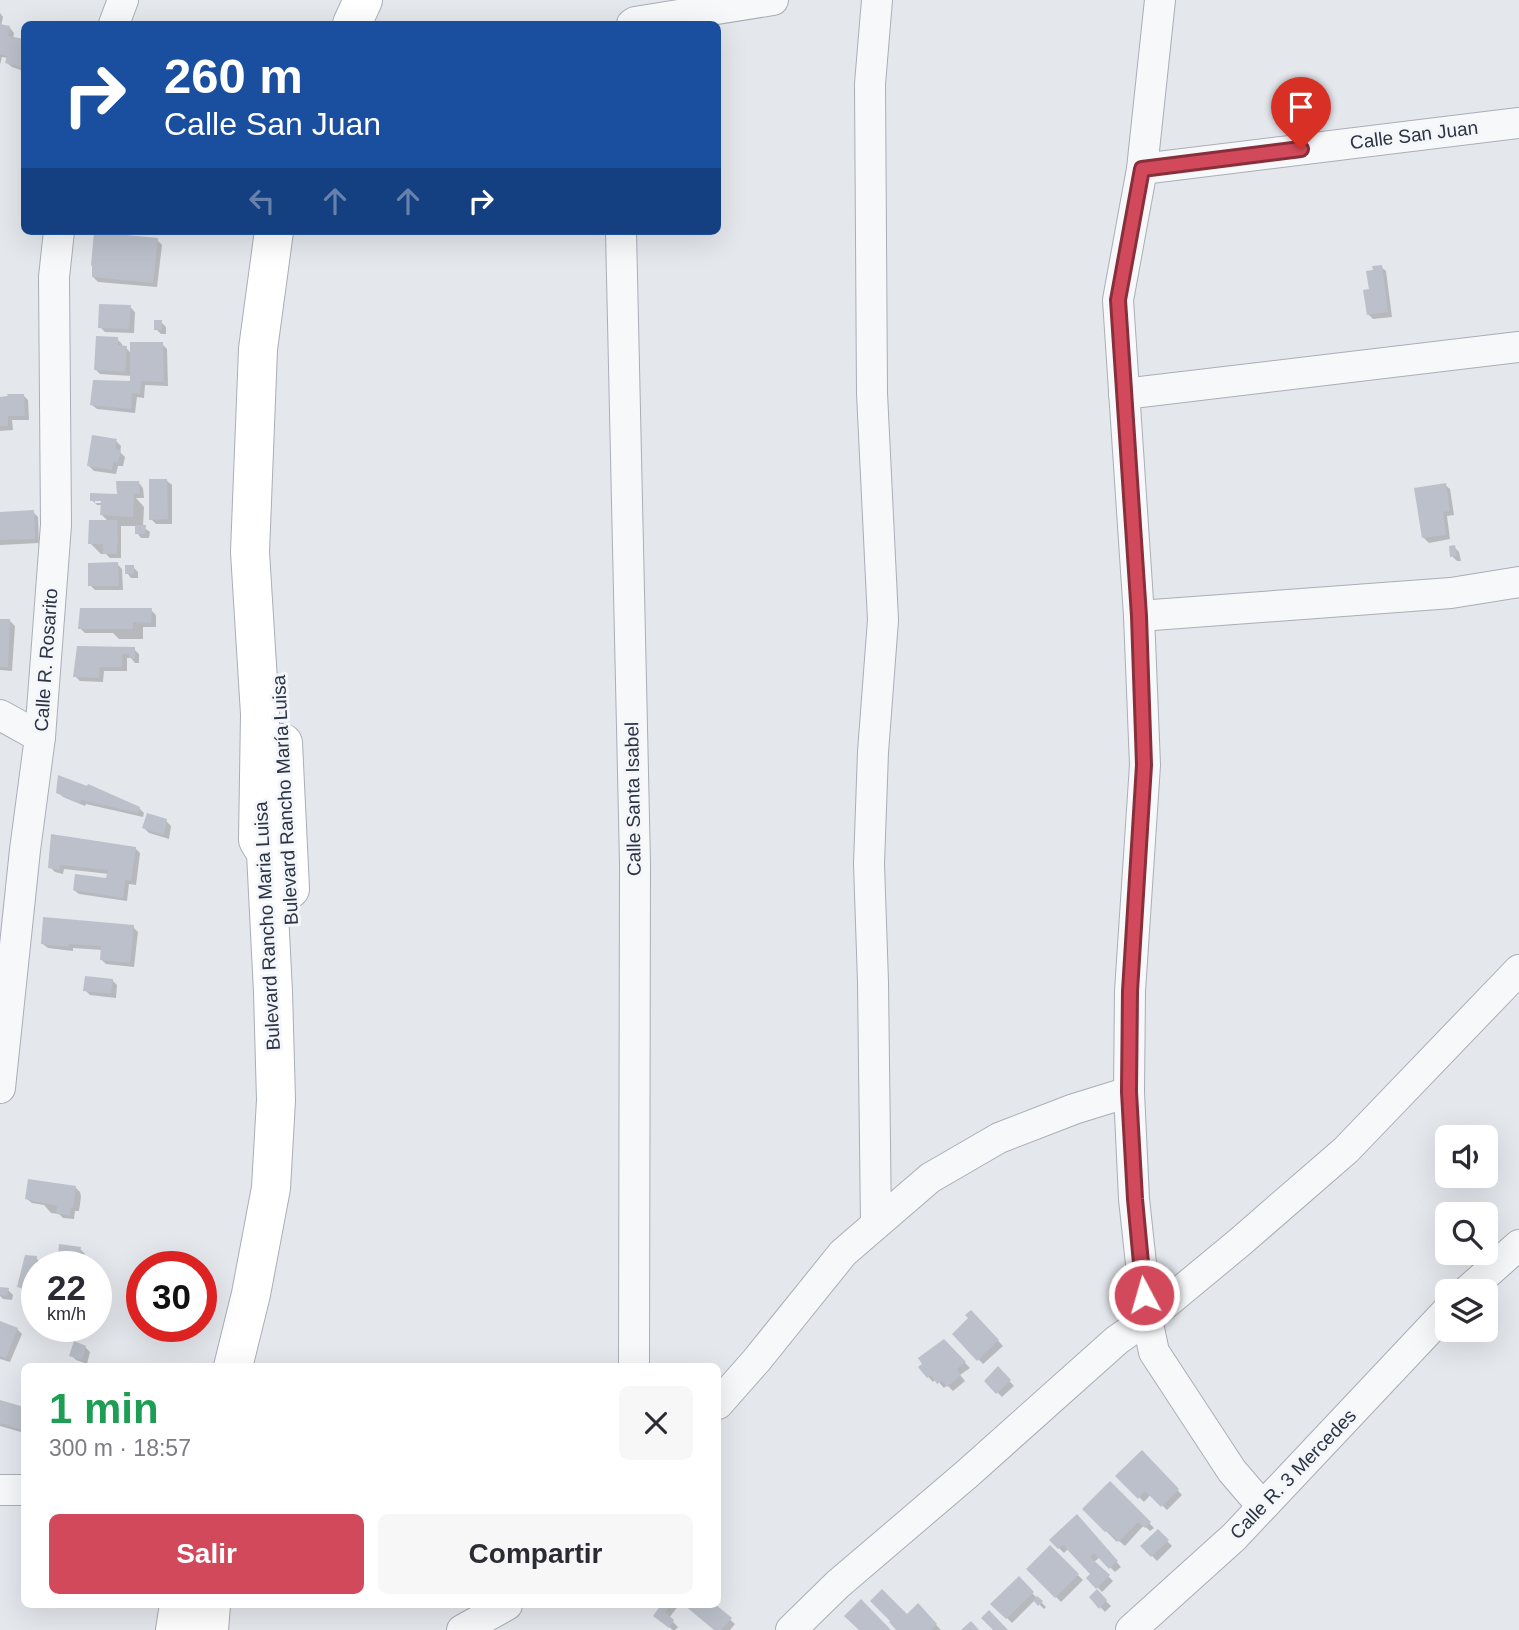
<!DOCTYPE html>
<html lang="es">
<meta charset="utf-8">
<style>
body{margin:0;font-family:Helvetica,sans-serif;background:#f7f7f7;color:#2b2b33;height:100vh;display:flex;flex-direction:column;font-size:26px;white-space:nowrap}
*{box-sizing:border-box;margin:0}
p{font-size:23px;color:#7c7c81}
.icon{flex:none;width:38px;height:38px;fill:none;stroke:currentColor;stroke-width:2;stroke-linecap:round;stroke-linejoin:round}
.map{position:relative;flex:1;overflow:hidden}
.side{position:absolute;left:21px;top:1363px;width:700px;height:245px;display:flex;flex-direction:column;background:#fff;border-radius:10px;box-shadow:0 7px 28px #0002}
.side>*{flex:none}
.banner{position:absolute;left:21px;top:21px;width:700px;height:214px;border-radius:10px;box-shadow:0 7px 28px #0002;background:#1a4fa0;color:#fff;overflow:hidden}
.buttons{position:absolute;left:1435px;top:1125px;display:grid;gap:14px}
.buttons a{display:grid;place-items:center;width:63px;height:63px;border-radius:10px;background:#fff;box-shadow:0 7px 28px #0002;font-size:35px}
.speed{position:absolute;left:21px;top:1251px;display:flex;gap:14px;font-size:35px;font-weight:700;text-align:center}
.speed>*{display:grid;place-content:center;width:91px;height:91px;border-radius:50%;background:#fff;box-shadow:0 7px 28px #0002;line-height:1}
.speed small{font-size:18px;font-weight:400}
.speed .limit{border:10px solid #d22;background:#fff;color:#111}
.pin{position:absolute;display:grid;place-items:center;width:60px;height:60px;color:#fff;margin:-72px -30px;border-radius:50% 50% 50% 0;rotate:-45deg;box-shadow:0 0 7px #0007}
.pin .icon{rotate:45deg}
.me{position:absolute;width:77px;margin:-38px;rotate:354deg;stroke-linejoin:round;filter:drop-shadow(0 0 5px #0008)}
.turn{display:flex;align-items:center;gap:24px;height:147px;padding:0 28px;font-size:32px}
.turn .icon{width:91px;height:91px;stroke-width:2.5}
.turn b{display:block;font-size:49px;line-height:60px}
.lanes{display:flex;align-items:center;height:66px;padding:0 28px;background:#0003;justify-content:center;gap:35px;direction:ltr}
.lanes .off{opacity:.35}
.round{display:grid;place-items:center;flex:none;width:74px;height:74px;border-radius:10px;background:#f7f7f7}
.headline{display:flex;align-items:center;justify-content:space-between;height:119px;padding:0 28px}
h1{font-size:42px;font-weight:700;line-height:52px;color:#1e9e55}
.button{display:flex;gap:14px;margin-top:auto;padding:14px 28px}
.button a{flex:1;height:80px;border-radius:10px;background:#d1495b;color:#fff;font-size:28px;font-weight:700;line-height:80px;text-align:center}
.button a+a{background:#f7f7f7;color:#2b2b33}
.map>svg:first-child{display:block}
.shadow{fill:#0003}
.building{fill:#bbc0ca}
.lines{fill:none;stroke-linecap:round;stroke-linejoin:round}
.street-casing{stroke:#a9aeb7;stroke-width:32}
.secondary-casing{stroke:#a9aeb7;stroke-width:40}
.street{stroke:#f7f8fa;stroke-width:30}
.secondary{stroke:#fff;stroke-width:38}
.route-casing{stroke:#882f3b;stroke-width:18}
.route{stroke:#d1495b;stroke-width:12}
.labels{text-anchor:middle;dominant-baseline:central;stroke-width:6;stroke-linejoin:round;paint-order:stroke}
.street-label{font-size:19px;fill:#2b3445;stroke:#f4f6f9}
</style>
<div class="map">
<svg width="1519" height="1630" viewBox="0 0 1519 1630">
<rect width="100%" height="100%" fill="#e4e7ec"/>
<!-- shadow -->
<g class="shadow">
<polygon points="0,13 3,17 1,26 10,28 14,33 13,39 24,42 24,71 12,67 7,63 8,58 2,57 0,65"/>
<polygon points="157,240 162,245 157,287 98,282 93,277"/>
<polygon points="1381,267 1386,271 1392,317 1373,319 1368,314 1371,290"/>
<polygon points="130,307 135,312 134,333 105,332 100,327"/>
<polygon points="161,322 166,327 166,334 161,334 156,329"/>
<polygon points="117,339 122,344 122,348 126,348 132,354 162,344 167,349 168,386 145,385 144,398 137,397 135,413 97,409 92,405 132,383 132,376 100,374 95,369"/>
<polygon points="23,395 28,400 29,420 12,420 13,430 0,431 0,398"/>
<polygon points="116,441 121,446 120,452 125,457 123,466 118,466 116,474 94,471 89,466"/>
<polygon points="167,481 172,485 172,524 156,524 151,519"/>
<polygon points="118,483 139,483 143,488 144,498 136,498 144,507 143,527 150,532 149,538 141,538 137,533 137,526 121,526 121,558 110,558 106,554 101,554 90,543 90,522 109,522 102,515 102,505 97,505 95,503 109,503 110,500 95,499 95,503 92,500 92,495 121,495 118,493"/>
<polygon points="1445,485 1450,489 1454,515 1447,516 1450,539 1429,543 1424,538"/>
<polygon points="33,512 38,517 39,543 0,545 0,514"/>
<polygon points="1454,547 1459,552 1461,561 1457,561 1452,556"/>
<polygon points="117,564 122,569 123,590 95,590 90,585"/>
<polygon points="133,567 138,572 138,578 131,578 127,573"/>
<polygon points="151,610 156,615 156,627 143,627 143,639 119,639 113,633 85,633 80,628"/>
<polygon points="0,620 10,621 15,626 12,671 0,670 0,676"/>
<polygon points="123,647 134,649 139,654 139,663 135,663 131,658 127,658 127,671 104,671 103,682 80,681 75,676"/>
<polygon points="58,792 139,808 144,813 143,817 86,804 85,806 63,797"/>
<polygon points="166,821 171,826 169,839 149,833 144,828"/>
<polygon points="53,836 135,848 140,853 136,885 129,884 127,901 79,894 74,890 108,880 109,874 64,869 63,874 55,872 50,867"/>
<polygon points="133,927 138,932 134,967 106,964 101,959 102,950 73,948 73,951 48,948 43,944"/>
<polygon points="112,980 117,985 116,998 90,995 85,990"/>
<polygon points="75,1187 80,1192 81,1197 79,1211 75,1211 74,1219 63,1218 59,1214 51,1213 44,1205 32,1203 27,1199"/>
<polygon points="80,1249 85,1254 83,1262 64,1260 59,1255"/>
<polygon points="36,1258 41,1263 40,1267 37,1267 37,1291 35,1290 34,1294 23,1291 19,1286"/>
<polygon points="0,1288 8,1290 13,1295 12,1300 3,1299 0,1296"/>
<polygon points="971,1312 1003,1346 983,1364 954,1334 971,1318"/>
<polygon points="0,1323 17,1329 22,1334 10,1362 0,1359"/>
<polygon points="45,1326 76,1326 73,1337 48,1329"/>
<polygon points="944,1341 970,1368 960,1375 965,1381 953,1391 947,1385 944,1388 936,1379 933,1382 920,1368"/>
<polygon points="85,1347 90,1352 87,1364 76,1360 71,1355"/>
<polygon points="998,1369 1014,1386 1002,1397 986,1381"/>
<polygon points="1,1402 24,1409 24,1433 0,1426"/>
<polygon points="1142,1453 1182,1495 1167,1510 1151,1494 1144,1502 1118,1476"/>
<polygon points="1110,1483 1154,1528 1150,1531 1144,1525 1125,1546 1118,1540 1117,1542 1084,1509"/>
<polygon points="1081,1521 1121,1567 1115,1572 1100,1557 1094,1562 1113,1581 1102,1592 1089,1578 1092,1574 1068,1549 1064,1553 1052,1541"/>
<polygon points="1158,1532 1172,1546 1157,1561 1143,1546"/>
<polygon points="1050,1548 1083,1580 1061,1602 1029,1569"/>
<polygon points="1018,1579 1046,1607 1044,1609 1035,1600 1012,1623 993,1604"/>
<polygon points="1097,1592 1111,1606 1105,1612 1091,1597"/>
<polygon points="664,1605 679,1605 669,1618 678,1627 675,1630 673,1630 655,1616"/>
<polygon points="686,1605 714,1605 735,1624 730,1630 716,1630"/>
<polygon points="918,1606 941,1630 898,1630 907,1616"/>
</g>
<!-- building -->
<g class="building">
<polygon points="0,24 10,26 8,36 24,39 24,68 5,63 7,56 0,54"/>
<polygon points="94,232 158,238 153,283 92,277 92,266 91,265"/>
<polygon points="1382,265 1388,312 1367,315 1363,290 1369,289 1366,271 1373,270 1372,266"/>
<polygon points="99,304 131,305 129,329 98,328"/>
<rect x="154" y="320" width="8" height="10"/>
<polygon points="96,336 118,337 118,345 127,346 125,372 94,370"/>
<polygon points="130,342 163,342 164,382 141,381 140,394 132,393 131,409 90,405 93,380 130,381"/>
<polygon points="7,394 24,394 25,416 8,416 8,426 0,426 0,397 8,396"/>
<polygon points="92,435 117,439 115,449 121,450 118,462 113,462 112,470 87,466"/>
<polygon points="149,479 167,479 168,519 149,520"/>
<polygon points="116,481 139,481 140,494 134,494 133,517 100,515 101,501 90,501 90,493 117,494"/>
<polygon points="1446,483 1450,511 1443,512 1446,535 1422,538 1414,488"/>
<polygon points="34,510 35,539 0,540 0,512"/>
<polygon points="89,520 117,520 118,543 117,543 117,554 103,554 103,544 88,544"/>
<polygon points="135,525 146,525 145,534 135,534"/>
<polygon points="1455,545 1457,556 1450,557 1449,546"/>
<polygon points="118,562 119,586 88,586 88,563"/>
<rect x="125" y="565" width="9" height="9"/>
<polygon points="80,608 152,608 151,623 133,622 133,629 78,629"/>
<polygon points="0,619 10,619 8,667 0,667"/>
<polygon points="77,646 135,647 135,659 129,658 129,654 122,654 122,667 100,667 99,678 73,677"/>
<polygon points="58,775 87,786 88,784 140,807 138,813 81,800 80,803 56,793"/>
<polygon points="147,813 167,819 164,835 142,828"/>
<polygon points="51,834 136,847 131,881 125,880 123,898 73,890 75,874 106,878 108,870 60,865 59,870 48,868"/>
<polygon points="43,917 134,925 130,963 100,960 101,946 69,944 69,947 41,944"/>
<polygon points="85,976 113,979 111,994 83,991"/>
<polygon points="28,1179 76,1186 73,1208 71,1207 70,1215 56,1214 57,1206 25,1199"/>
<polygon points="59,1244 81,1247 79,1258 58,1256"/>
<polygon points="25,1255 37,1256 35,1267 37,1267 37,1288 30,1287 29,1290 17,1287"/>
<polygon points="0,1287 9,1288 7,1296 0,1295"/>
<polygon points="971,1310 999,1340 977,1361 952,1334 968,1318 965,1315"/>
<polygon points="0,1321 18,1328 6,1358 0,1356"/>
<polygon points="50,1326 70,1326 68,1333"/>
<polygon points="944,1339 966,1362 957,1369 961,1375 947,1387 942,1381 937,1384 931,1375 927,1378 918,1367 922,1364 918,1358"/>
<polygon points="74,1341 86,1346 82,1360 69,1356"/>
<polygon points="998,1366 1011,1380 996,1394 984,1381"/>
<polygon points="0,1400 24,1407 23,1430 0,1423"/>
<polygon points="1142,1450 1179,1489 1161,1507 1145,1491 1138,1499 1115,1476"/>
<polygon points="1110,1481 1151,1522 1145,1528 1138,1522 1119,1542 1107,1531 1105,1532 1082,1509"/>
<polygon points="1077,1514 1118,1561 1109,1569 1094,1553 1090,1557 1110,1575 1096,1589 1086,1578 1090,1574 1063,1545 1058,1549 1049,1540"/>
<polygon points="1158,1529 1169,1540 1151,1557 1140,1546"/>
<polygon points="1050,1545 1079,1574 1055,1598 1026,1569"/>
<polygon points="1019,1576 1034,1592 1006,1619 990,1604"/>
<polygon points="882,1589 907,1614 918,1603 937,1624 931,1630 896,1630 889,1622 890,1621 870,1601"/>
<polygon points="1097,1589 1107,1600 1099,1609 1089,1597"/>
<polygon points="1037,1596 1043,1601 1038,1606 1033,1600"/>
<polygon points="861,1599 891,1630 859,1630 844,1616"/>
<polygon points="661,1605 670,1605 665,1612 674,1620 669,1628 653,1616"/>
<polygon points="684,1605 716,1605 732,1618 721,1630 714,1630"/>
<polygon points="989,1610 1008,1630 993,1630 981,1618"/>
<polygon points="971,1621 979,1630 961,1630"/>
</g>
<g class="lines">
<defs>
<g id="street">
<polyline points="1160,0 1142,169 1118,300 1139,616 1145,765 1130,991 1129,1092 1134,1199 1147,1319 1154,1352 1232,1471 1262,1506"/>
<polyline points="114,24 123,0"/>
<polyline points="632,24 635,22 773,0"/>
<polyline points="1142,169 1519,123"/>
<polyline points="621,231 635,863 634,1367"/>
<polyline points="1124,394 1519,347"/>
<polyline points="1139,616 1451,593 1519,582"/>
<polyline points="0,715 40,737"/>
<polyline points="0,1088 25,850 40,737 56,525 54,277 59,231"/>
<polyline points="876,1224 873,982 869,864 873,752 883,620 872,393 870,84 877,0"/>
<polyline points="1466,1292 1519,1245"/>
<polyline points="718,1404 756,1361 843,1253 930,1178 999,1138 1074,1109 1129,1092"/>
<polyline points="0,1490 24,1490"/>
<polyline points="462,1630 507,1605"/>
<polyline points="791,1630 838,1584 967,1474 1117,1340 1147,1319 1240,1242 1346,1150 1519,970"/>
<polyline points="1131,1630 1234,1537 1447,1311"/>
</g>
<g id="secondary">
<polyline points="352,24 363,0"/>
<polyline points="283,743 290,889"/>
<polyline points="233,1367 251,1294 271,1188 276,1100 273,992 266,853 258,840 260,714 250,552 258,349 274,231"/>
<polyline points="175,1630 179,1605"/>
<polyline points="209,1630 211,1605"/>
</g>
</defs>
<!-- street casing -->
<use href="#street" class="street-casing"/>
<!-- secondary casing -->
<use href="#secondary" class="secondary-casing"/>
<!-- street -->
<use href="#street" class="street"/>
<!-- secondary -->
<use href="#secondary" class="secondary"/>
</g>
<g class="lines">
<defs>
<polyline id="route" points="1144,1295 1135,1199 1129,1092 1130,991 1144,765 1139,616 1118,300 1142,169 1301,149"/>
</defs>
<!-- route casing -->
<use href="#route" class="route-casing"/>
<!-- route -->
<use href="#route" class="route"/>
</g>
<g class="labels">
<!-- street labels -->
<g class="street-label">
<text transform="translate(1414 135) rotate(-7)">Calle San Juan</text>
<text transform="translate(46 660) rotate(-86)">Calle R. Rosarito</text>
<text transform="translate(633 799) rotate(-91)">Calle Santa Isabel</text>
<text transform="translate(285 800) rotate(-93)">Bulevard Rancho María Luisa</text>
<text transform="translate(267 926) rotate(-93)">Bulevard Rancho Maria Luisa</text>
<text transform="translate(1293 1474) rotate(-46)">Calle R. 3 Mercedes</text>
</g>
</g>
</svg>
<div class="buttons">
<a><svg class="icon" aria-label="sound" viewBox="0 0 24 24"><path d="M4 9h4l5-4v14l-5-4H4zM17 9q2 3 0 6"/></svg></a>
<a><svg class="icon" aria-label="search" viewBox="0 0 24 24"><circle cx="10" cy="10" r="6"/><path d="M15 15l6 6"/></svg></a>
<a><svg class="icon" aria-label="layers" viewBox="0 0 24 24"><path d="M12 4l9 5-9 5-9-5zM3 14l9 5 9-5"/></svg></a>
</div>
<div class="speed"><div>22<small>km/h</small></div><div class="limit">30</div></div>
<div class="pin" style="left:1301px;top:149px;background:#d93025"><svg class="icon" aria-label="arrive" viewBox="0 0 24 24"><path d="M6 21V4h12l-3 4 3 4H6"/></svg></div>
<svg class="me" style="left:1144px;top:1295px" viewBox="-20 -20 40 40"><circle r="17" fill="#d1495b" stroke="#fff" stroke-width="3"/><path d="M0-11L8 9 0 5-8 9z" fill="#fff"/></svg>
<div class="banner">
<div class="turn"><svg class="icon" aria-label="right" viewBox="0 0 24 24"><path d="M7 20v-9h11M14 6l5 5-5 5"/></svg><div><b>260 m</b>Calle San Juan</div></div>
<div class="lanes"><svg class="icon off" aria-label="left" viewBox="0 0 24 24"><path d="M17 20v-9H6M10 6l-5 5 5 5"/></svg><svg class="icon off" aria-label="ahead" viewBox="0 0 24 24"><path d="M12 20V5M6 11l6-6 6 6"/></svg><svg class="icon off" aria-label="ahead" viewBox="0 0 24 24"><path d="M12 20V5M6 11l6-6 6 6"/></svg><svg class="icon" aria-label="right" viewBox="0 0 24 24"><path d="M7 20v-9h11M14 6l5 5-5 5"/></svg></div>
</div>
<section class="side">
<div class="headline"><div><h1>1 min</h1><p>300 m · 18:57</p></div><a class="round"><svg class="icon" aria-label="close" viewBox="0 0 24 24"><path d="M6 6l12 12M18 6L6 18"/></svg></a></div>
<div class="button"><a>Salir</a><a>Compartir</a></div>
</section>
</div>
